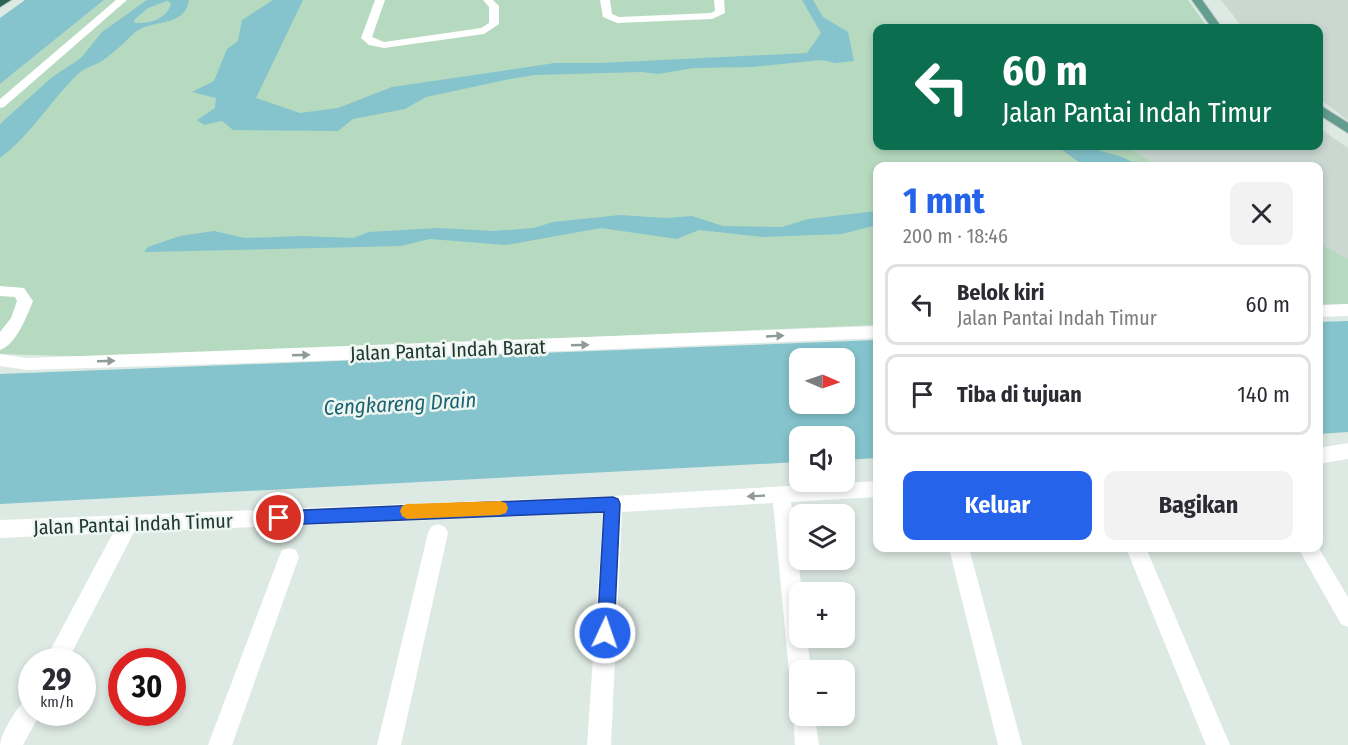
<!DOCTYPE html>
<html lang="id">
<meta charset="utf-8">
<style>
body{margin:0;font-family:"Fira Sans Condensed",sans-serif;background:#f2f2f3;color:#2b2b33;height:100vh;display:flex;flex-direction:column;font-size:22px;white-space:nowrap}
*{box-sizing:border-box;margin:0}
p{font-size:20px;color:#7c7c81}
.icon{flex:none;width:33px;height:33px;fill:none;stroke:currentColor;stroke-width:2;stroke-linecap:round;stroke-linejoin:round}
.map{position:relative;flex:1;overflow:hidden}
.sheet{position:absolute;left:873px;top:162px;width:450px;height:390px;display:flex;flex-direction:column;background:#fff;border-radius:12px;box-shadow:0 3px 9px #0003}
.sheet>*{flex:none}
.guide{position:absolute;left:873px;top:24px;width:450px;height:126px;border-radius:12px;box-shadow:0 3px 9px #0003;background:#0b6e4f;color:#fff;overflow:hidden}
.needle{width:39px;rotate:92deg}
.fabs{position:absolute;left:789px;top:348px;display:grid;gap:12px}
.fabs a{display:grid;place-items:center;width:66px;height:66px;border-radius:12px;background:#fff;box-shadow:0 3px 9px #0003;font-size:30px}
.speed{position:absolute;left:18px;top:648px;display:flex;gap:12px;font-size:30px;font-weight:700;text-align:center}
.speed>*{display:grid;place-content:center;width:78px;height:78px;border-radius:50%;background:#fff;box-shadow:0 3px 9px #0003;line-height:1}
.speed small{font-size:15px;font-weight:400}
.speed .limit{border:9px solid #d22;background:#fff;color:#111}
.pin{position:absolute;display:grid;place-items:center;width:51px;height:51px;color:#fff;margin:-26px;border:3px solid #fff;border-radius:50%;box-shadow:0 2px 6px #0007}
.me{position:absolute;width:66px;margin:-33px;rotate:3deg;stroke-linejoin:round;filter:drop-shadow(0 0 4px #0008)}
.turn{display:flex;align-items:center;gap:21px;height:126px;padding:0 30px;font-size:27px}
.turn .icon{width:78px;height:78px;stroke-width:2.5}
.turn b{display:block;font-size:42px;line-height:51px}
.round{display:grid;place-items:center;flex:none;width:63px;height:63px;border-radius:12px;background:#f2f2f3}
.headline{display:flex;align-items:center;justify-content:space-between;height:102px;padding:0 30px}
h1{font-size:36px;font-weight:700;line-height:45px;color:#2563eb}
.cta{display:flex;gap:12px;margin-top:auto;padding:12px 30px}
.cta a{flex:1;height:69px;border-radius:12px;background:#2563eb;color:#fff;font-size:24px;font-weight:700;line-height:69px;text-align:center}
.cta a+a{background:#f2f2f3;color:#2b2b33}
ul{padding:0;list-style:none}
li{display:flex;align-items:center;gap:18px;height:81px;margin:0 12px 9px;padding:0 18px;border:3px solid #e1e1e2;border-radius:12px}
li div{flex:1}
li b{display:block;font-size:22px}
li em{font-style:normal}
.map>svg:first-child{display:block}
.built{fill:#cbd8d2}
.green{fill:#b6dabf}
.water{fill:#85c3cd;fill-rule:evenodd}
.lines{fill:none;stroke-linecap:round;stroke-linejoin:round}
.major-casing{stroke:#bcc3c1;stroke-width:2}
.highway-casing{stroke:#bcc3c1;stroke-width:2}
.minor{fill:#fff;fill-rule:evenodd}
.major{fill:#629d8e;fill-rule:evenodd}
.highway{fill:#2c6357;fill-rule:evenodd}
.oneway{fill:#8f9b98}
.route{fill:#2563eb;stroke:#184099;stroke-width:1.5}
.slow{fill:#f59e0b}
.labels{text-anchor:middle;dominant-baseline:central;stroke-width:5;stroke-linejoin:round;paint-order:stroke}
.street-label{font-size:20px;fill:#1f3731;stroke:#edf6f1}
.water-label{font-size:21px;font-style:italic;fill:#1c6371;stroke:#edf6f1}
</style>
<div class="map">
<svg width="1348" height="745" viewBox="0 0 1348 745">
<rect width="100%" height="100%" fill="#dde9e3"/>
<!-- built -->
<g class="built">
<polygon points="1221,0 1348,0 1348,121 1319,98 1318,28 1243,28"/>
<polygon points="1319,128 1348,148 1348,259 1319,243 1318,166 1159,166 1126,146 1318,146"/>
</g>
<!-- green -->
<g class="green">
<polygon points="104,0 1188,0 1208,28 878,28 878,146 1126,146 1159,166 878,166 877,325 105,357 0,354 0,84"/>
<polygon points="1319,243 1348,259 1348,304 1319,306"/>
</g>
<!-- water -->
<g class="water">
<polygon points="25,0 104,0 0,84 0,18"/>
<path d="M147 0H189C185 29 149 18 133 34 124 43 113 53 102 61 94 66 85 67 78 74 50 101 31 135 0 158V124L51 78 81 58 102 32ZM167 1 171 3C168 19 149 24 135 23L134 20 148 8Z"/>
<polygon points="273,0 303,0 256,98 300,113 338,108 392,87 555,63 600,63 807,53 821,33 802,0 813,0 823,17 848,32 854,61 835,63 822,60 752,67 693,68 659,74 642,72 535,75 510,79 426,97 405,109 353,119 338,131 233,130 222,121 204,125 197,120 215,108 216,98 192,92 214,81 227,49 238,41 242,20"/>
<polygon points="1057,146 1093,146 1101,151 1122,157 1140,166 1084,166"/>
<polygon points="877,211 877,225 842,234 763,237 699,230 677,239 601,228 506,245 430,239 401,246 144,252 148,247 180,236 214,231 245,238 302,236 353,238 369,232 438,228 494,231 534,228 553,222 620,215 666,218 692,216 723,226 782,227 808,219"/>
<polygon points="1348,321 1348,432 1319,434 1319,322"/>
<path d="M877 340V458L845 460 844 436H800L799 462 0 504V374ZM800 358H844V404H800Z"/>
</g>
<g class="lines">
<defs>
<g id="major">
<polygon points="1192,0 1202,0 1222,28 1212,28"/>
<polygon points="1318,104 1348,123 1348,133 1318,114"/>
</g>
<polygon id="highway" points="0,0 11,0 0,7"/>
</defs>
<!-- major casing -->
<use href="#major" class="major-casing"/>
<!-- highway casing -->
<use href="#highway" class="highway-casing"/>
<!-- minor -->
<g class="minor">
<polygon points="116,0 127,0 4,107 0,108 0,99"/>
<polygon points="375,0 385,0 372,37 384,42 481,28 489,23 489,7 483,0 493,0 499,6 499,24 484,34 384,48 369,45 361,38"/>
<polygon points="600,0 610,0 612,14 619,17 711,13 715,11 714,0 724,0 725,13 712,19 617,23 603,17"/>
<path d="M0 286 24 288 33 301C27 316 16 345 0 350V332L11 318 17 301 15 297 0 296Z"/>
<polygon points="1348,304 1348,316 1318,317 1318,305"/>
<polygon points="878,326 878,338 341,360 27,370 0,366 0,354 27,358"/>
<polygon points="1348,443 1348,459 1318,464 1318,448"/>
<polygon points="878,481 878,497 791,502 802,592 800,592 800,638 807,638 811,670 800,670 800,683 792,680 789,672 773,503 622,512 611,745 587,745 603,513 134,532 67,662 44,662 113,533 0,538 0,520 613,496"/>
<polygon points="438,524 445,527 448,533 401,745 377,745 428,533 431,527"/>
<polygon points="1318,547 1348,597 1348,627 1341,624 1298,548"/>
<polygon points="289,548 296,550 299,557 232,745 208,745 279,557 282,550"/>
<polygon points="949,548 969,548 1022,745 998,745"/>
<polygon points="1126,548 1146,548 1230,745 1206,745"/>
<path d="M32 695V712H41L23 745H0C1 733 20 700 32 695Z"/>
<polygon points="800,706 800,716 815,716 819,745 795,745 793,716 796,708"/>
</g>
<!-- major -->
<use href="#major" class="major"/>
<!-- highway -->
<use href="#highway" class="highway"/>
</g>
<!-- one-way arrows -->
<defs><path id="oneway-solid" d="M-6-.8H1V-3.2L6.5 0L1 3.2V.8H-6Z" transform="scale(1.5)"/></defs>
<g class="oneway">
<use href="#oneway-solid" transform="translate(775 336) rotate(-3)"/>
<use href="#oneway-solid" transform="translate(580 345) rotate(-2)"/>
<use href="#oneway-solid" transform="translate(301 355) rotate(-2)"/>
<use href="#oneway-solid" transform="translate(106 361) rotate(-2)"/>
<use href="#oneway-solid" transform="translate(756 496) rotate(177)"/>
</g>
<!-- route -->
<polygon class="route" points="613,497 618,499 620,504 614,633 612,639 605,642 599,639 597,633 604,512 279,525 273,523 271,518 273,513 279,511"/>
<!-- slow -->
<polygon class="slow" points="500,501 506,503 508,508 506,513 500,515 407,519 402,516 400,511 402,506 407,504"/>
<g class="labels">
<!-- street labels -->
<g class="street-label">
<text transform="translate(448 350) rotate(-2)">Jalan Pantai Indah Barat</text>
<text transform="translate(133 524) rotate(-2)">Jalan Pantai Indah Timur</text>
</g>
<!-- water labels -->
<g class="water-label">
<text transform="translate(400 404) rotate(-3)">Cengkareng Drain</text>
</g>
</g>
</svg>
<div class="fabs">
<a><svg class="needle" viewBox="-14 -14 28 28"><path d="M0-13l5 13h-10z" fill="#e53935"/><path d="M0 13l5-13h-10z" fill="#7c7c81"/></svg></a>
<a><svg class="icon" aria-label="sound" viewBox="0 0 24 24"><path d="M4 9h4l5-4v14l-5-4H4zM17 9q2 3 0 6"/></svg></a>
<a><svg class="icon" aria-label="layers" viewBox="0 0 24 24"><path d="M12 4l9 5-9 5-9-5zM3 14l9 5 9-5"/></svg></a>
<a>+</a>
<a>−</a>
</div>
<div class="speed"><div>29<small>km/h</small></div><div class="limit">30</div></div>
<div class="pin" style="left:279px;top:518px;background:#d93025"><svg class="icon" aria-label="arrive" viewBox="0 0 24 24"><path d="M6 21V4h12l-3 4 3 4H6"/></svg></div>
<svg class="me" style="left:605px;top:633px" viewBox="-20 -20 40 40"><circle r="17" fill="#2563eb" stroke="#fff" stroke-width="3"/><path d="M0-11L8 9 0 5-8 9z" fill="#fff"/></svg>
<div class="guide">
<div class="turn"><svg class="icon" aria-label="left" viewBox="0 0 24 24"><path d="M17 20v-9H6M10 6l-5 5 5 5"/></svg><div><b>60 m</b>Jalan Pantai Indah Timur</div></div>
</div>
<section class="sheet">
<div class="headline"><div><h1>1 mnt</h1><p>200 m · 18:46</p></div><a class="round"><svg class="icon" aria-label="close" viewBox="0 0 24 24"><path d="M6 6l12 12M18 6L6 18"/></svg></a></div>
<ul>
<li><svg class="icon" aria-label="left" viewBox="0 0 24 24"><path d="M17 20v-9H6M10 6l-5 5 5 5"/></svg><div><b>Belok kiri</b><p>Jalan Pantai Indah Timur</p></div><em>60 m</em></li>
<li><svg class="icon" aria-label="arrive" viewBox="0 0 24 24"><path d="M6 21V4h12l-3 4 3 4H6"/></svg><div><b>Tiba di tujuan</b></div><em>140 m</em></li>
</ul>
<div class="cta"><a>Keluar</a><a>Bagikan</a></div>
</section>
</div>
